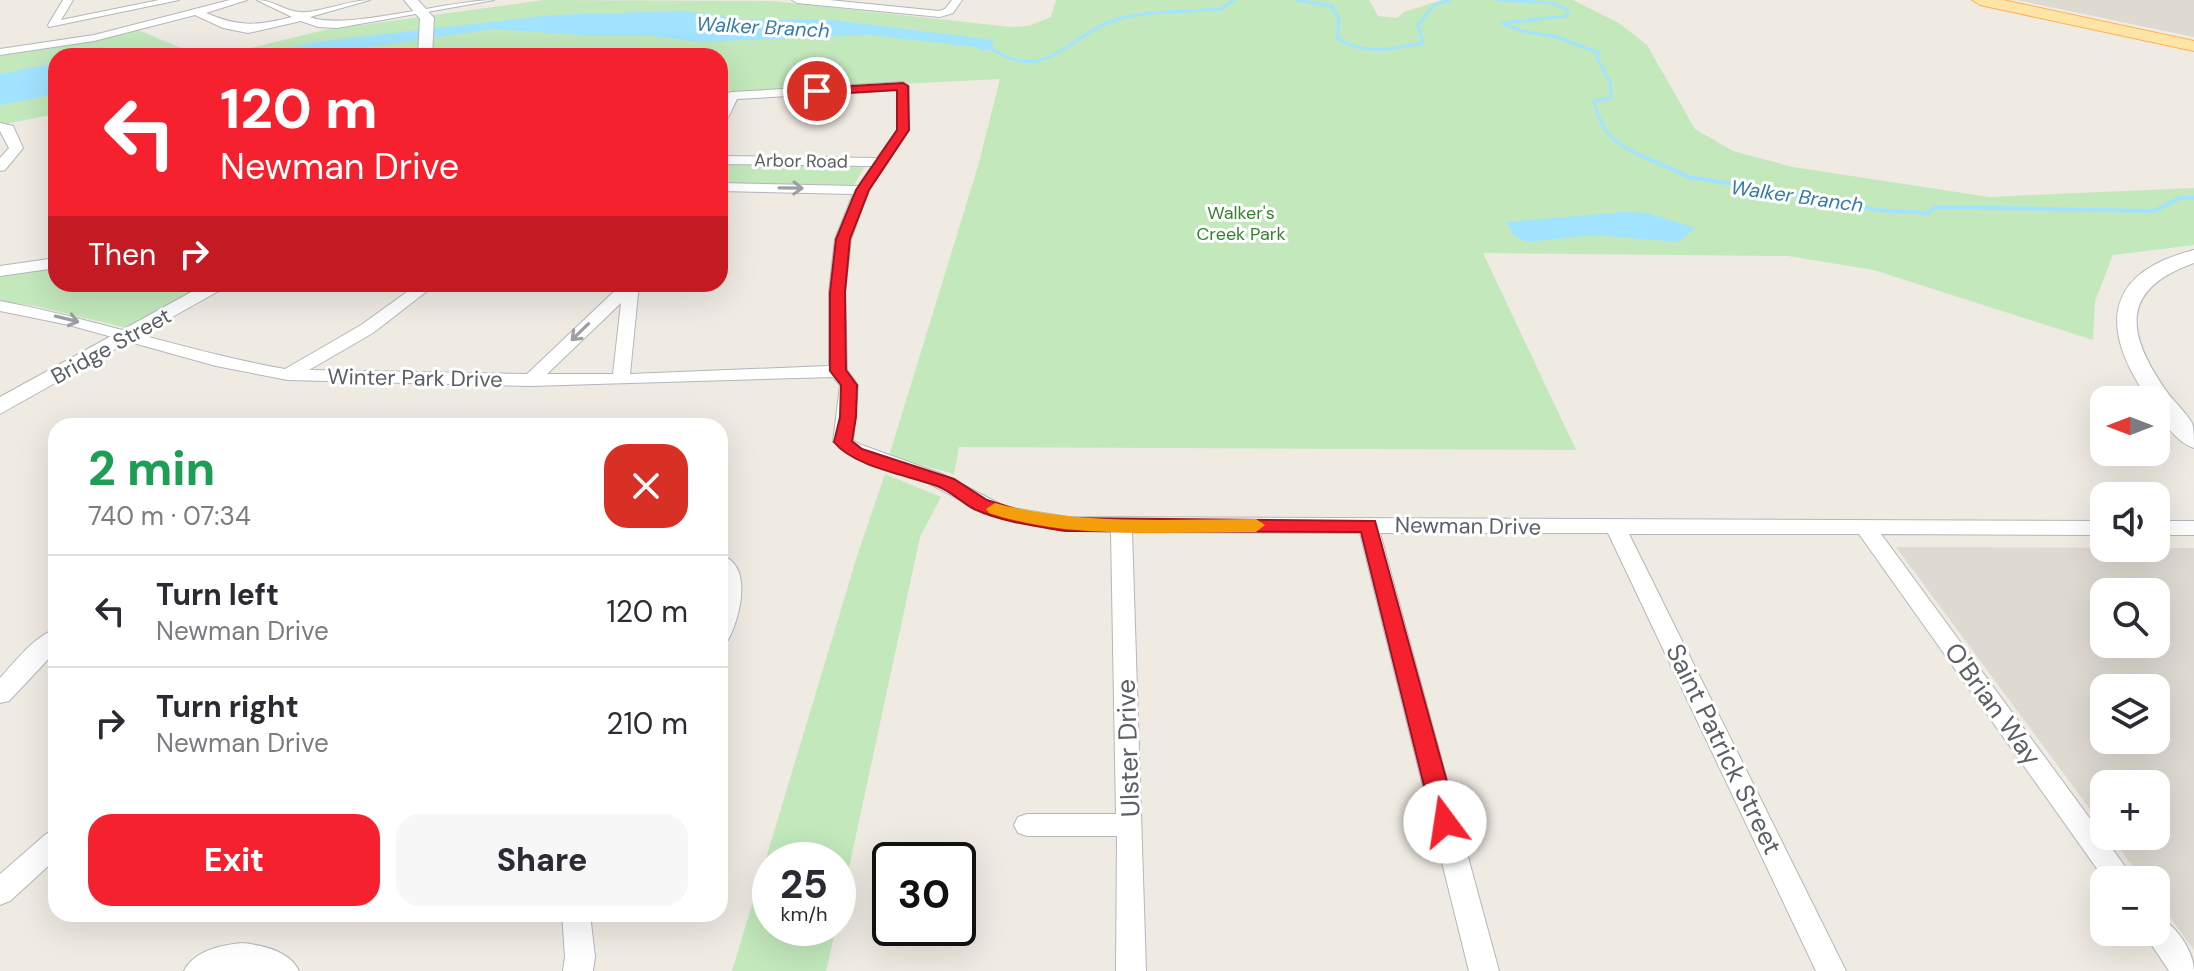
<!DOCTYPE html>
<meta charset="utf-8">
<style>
body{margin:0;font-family:"DM Sans",sans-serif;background:#f7f7f7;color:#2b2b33;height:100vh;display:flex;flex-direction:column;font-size:30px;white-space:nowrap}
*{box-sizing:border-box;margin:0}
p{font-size:26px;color:#7c7c81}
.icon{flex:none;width:44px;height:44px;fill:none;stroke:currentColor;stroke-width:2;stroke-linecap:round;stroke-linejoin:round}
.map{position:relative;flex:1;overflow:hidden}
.sheet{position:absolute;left:48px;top:418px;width:680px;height:504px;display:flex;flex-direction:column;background:#fff;border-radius:24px;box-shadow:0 8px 32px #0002}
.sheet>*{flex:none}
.banner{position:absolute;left:48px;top:48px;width:680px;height:244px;border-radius:24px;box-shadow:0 8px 32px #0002;background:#f6212e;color:#fff;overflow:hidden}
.needle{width:52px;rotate:270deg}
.controls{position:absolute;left:2090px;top:386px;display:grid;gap:16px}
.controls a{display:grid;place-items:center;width:80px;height:80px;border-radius:16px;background:#fff;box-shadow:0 8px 32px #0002;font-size:40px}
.speed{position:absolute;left:752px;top:842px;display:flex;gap:16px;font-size:40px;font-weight:700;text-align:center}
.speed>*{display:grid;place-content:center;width:104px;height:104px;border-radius:50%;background:#fff;box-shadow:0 8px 32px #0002;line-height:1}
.speed small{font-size:20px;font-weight:400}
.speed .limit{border:4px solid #111;border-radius:12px;background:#fff;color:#111}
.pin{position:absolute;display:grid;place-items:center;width:68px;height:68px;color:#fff;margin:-34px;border:4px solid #fff;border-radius:50%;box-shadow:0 2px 8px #0007}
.me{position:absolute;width:88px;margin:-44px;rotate:346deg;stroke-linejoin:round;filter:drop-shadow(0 0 6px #0008)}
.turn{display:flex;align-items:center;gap:28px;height:168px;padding:0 40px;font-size:36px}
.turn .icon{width:104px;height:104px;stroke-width:2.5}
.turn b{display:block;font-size:56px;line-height:68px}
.then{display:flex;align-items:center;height:76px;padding:0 40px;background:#0003;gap:16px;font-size:30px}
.round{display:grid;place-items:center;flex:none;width:84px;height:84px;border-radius:24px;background:#f7f7f7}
.summary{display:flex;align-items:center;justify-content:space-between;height:136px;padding:0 40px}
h1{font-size:48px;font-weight:800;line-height:60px;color:#1e9e55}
.button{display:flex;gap:16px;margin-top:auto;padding:16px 40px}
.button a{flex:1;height:92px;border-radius:24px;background:#f6212e;color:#fff;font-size:32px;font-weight:800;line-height:92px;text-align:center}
.button a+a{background:#f7f7f7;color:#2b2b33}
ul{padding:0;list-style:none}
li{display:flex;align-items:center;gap:24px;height:112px;padding:0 40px;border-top:2px solid #e1e1e2}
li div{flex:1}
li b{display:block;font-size:30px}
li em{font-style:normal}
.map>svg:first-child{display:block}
.education{fill:#ded9d1;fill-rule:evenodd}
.green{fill:#c3e8bc}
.water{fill:#a2e3ff}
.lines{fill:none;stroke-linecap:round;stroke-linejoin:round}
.stream-far1{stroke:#a2e3ff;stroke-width:3}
.stream{stroke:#a2e3ff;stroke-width:4}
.minor-casing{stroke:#b3b7bb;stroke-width:2}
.tertiary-casing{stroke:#b3b7bb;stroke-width:2}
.primary-casing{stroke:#fcb34e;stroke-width:2}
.minor{fill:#fff;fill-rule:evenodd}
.tertiary{fill:#fff;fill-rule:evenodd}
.primary{fill:#ffe4a7;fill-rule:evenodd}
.oneway{stroke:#9ca0a2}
.route{fill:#f6212e;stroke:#a0151e;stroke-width:2}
.slow{fill:#f59e0b}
.labels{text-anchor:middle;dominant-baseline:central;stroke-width:6;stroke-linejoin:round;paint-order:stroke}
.far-street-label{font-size:18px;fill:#5a6064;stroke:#fff}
.far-park-label{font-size:18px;fill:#35822d;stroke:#fff}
.far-water-label{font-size:20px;font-style:italic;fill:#337ba7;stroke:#fff}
.street-label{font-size:22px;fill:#5a6064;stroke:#fff}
.near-street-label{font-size:26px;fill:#5a6064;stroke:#fff}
</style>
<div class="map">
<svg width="2194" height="971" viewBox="0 0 2194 971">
<rect width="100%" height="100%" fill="#efeae2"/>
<!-- education -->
<g class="education">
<polygon points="2017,0 2194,0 2194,37"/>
<path d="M1896 547 2194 548V950L2156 898V880H2143L2110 836H2156V784H2104V828ZM2104 592H2156V644H2104ZM2104 688H2156V740H2104Z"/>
</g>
<!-- green -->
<g class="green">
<polygon points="544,0 772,1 1011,27 1028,26 1051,17 1056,0 1369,0 1378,16 1397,18 1404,12 1442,0 1573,0 1619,23 1647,45 1695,129 1733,151 1793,167 1989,197 2194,188 2194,245 2113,255 2095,301 2093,340 1874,270 1788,256 1483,253 1576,450 959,447 954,474 889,456 978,166 1000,79 720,93 720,56 541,56 465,51 418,56 56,56 56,114 0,125 0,55 89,41 136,29 188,51 227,54 324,30"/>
<polygon points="720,164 859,166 864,168 853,187 720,185"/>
<polygon points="56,266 56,284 210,284 131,329 35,306 0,301 0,274"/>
<polygon points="885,474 941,497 920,537 838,919 838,860 770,860 770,928 836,928 826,971 732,971 858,553"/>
</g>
<!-- water -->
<g class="water">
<polygon points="682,11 743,19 833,20 994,40 991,48 982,51 976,47 869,35 700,42 653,36 595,36 492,29 312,56 255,56 314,42 551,15"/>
<polygon points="56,63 56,94 0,105 0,74"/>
<polygon points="1623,212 1648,213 1695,228 1679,242 1594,235 1528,242 1514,236 1506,222"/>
</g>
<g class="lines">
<!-- stream-far1 -->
<g class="stream-far1">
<path d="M1296 0 1332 6 1339 20 1337 38C1364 56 1393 49 1423 43L1418 25 1434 5 1450 0"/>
<path d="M1497 0 1552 3 1568 10 1567 16 1502 23 1522 31 1557 37 1599 53 1597 58 1610 82 1611 98 1594 101C1603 137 1614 143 1646 158"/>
<path d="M989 47C1048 88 1068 31 1122 18 1154 10 1189 12 1221 9L1234 0"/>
</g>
<!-- stream -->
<polyline class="stream" points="1642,156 1689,177 1733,184 1747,192 1785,192 1877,210 1928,213 1935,207 2154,211 2180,198 2194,198"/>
<defs>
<g id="minor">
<polygon points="63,0 73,0 61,20 159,0 179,0 49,27 48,25"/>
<path d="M230 0H247L206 13C238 27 258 26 292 17L257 0C274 0 284 11 300 12 316 14 349 0 370 0L310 17C344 31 449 0 494 0L337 28 318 27 301 21 248 33 223 28 195 15 94 41 0 55V49L94 35Z"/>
<polygon points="792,0 829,0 939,11 945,9 952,0 962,0 953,13 940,17 797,3"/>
<polygon points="432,53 512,53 518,56 426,56"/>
<path d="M903 82 909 86V130L869 190 851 239 845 292 847 370 858 385 853 440 859 444 942 474 1006 507 1068 517 2104 521V535L1881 534 2135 880H2105L1859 534H1629L1846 971H1816L1608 533H1380L1499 971H1469L1360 533 1132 532 1146 971H1116L1117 836H1027L1018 833 1014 825 1018 817 1027 814H1116L1111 532 1050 529 991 516 928 483 855 458 833 442 840 385 833 377 530 386 288 380 216 366 69 325 0 311V301C96 319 189 352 285 369L361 325 418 284H436L373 333 309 370 527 374 622 284H639L630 374 829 366V292L835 239 853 194 720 191V183L858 186 872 166 720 164V156L877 158 897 130V90L737 99 726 122 720 126V108L728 93 732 92ZM621 303 613 374H547Z"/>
<polygon points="0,123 13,126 23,148 5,170 0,171 0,158 9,148 0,131"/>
<polygon points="56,258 56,268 0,276 0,266"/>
<rect x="2156" y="521" width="38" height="14"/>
<path d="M720 555C754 564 740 618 728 640L720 642Z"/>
<path d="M56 629V651L9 701 0 703V678C16 661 33 637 56 629Z"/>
<polygon points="56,830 56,859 10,901 0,905 0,874 46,834"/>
<polygon points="562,914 590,914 595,957 593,971 563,971 565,957"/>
<path d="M2156 916C2175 923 2194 951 2194 971H2169L2143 932H2156Z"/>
<path d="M242 943C262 945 290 951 299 971H184C193 951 221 945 242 943Z"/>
</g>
<g id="tertiary">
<polygon points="404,0 418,0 434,18 432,56 418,56 420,19"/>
<path d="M2194 250V263C2121 289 2125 331 2165 389 2173 401 2185 411 2192 423 2194 429 2194 440 2194 448 2177 443 2156 417 2156 400H2149C2100 330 2102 273 2194 250Z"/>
<polygon points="206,284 231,284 0,414 0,397"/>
</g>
<polygon id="primary" points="1972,0 2003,0 2194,41 2194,51 1980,5"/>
</defs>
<!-- minor casing -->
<use href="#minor" class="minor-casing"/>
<!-- tertiary casing -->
<use href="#tertiary" class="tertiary-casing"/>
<!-- primary casing -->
<use href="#primary" class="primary-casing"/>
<!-- minor -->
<use href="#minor" class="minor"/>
<!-- tertiary -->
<use href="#tertiary" class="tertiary"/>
<!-- primary -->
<use href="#primary" class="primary"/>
</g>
<!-- one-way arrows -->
<defs><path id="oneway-shaft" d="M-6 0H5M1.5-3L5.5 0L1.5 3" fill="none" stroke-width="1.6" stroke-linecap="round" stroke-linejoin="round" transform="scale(2)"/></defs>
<g class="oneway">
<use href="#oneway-shaft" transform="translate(791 188) rotate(1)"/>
<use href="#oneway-shaft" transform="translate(67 319) rotate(14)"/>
<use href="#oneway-shaft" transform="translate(580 332) rotate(136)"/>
</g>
<!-- route -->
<path class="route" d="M903 83 908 86 909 130 869 190 850 239 845 292 846 370 857 385 856 417 852 441 862 449 954 479 987 500 1025 512 1066 518 1375 521 1458 822 1454 830 1445 833 1437 830 1433 822 1361 532 1066 531C1035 526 1003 522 974 509 961 502 951 491 937 486 907 475 854 467 834 442L840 417 841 385 830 371V292L836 239 856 190 897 130V90L817 95 812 91 817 88Z"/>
<!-- slow -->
<path class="slow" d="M995 503C1080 526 1169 519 1256 519L1265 525 1256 532C1167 531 1074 541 989 513L986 509Z"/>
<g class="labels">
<!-- far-street labels -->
<g class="far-street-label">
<text transform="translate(801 161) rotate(1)">Arbor Road</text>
</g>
<!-- far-park labels -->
<g class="far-park-label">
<text x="1241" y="213">Walker's<tspan x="1241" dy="21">Creek Park</tspan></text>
</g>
<!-- far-water labels -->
<g class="far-water-label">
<text transform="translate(763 27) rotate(3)">Walker Branch</text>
<text transform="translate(1797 196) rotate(8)">Walker Branch</text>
</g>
<!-- street labels -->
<g class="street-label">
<text transform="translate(111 346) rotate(-29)">Bridge Street</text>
<text transform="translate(415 378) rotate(1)">Winter Park Drive</text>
<text transform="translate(1468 526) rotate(1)">Newman Drive</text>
</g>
<!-- near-street labels -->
<g class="near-street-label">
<text transform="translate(1993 704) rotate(54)">O'Brian Way</text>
<text transform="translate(1128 748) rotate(-92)">Ulster Drive</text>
<text transform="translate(1724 749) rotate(64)">Saint Patrick Street</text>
</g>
</g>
</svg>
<div class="controls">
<a><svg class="needle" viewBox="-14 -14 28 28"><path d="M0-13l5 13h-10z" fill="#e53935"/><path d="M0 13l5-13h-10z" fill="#7c7c81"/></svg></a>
<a><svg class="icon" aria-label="sound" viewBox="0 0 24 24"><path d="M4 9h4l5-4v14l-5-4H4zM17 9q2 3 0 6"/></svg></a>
<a><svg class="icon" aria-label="search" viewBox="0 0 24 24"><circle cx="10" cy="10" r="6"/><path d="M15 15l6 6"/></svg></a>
<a><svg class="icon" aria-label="layers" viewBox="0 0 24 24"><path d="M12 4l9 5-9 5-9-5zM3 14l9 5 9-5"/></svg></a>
<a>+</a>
<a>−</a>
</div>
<div class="speed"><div>25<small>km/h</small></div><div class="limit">30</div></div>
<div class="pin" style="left:817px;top:91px;background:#d93025"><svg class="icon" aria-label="arrive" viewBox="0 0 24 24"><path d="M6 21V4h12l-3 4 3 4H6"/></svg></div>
<svg class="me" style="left:1445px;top:822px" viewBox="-20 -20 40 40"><circle r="19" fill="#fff"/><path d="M0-13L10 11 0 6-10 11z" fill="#f6212e"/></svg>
<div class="banner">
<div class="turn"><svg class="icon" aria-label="left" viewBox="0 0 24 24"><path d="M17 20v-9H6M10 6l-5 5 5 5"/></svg><div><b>120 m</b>Newman Drive</div></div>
<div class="then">Then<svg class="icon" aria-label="right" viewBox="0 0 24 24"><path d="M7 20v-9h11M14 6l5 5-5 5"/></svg></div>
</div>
<section class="sheet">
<div class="summary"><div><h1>2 min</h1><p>740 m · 07:34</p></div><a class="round" style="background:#d93025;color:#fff"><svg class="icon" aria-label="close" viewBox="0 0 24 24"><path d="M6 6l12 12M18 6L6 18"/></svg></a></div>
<ul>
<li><svg class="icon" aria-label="left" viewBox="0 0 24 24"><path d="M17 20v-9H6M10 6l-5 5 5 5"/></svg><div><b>Turn left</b><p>Newman Drive</p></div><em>120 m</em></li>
<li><svg class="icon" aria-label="right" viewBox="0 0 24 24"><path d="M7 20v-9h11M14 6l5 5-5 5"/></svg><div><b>Turn right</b><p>Newman Drive</p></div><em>210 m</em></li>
</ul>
<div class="button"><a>Exit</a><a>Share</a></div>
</section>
</div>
